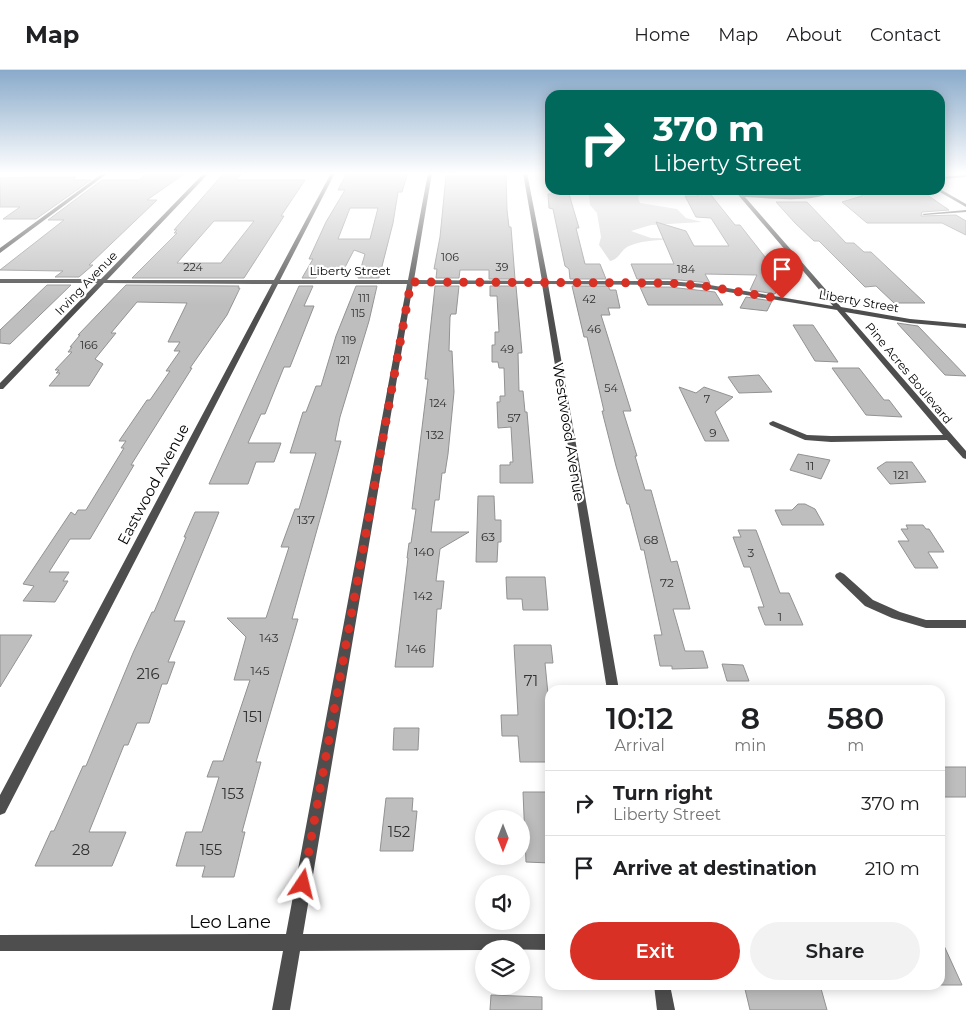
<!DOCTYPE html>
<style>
body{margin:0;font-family:Montserrat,sans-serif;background:#f2f2f2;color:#202124;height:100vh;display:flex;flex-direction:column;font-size:19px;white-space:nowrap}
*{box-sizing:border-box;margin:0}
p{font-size:16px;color:#757577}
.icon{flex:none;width:28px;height:28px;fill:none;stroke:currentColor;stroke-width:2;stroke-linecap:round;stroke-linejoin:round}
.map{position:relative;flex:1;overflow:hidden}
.panel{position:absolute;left:545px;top:615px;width:400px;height:305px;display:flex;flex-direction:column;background:#fff;border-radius:15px;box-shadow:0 2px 12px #0003}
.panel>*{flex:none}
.hud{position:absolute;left:545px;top:20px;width:400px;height:105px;border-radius:15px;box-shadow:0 2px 12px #0003;background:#00695c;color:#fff;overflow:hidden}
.needle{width:32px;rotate:180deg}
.controls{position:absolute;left:475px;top:740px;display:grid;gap:10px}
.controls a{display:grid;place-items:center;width:55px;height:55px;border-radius:50%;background:#fff;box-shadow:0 2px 12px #0003;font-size:25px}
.pin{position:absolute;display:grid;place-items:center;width:42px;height:42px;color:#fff;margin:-51px -21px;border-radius:50% 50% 50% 0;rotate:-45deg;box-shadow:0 0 5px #0007}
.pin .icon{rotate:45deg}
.me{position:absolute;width:55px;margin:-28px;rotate:10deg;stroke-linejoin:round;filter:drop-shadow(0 0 4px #0008)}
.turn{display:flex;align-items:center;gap:18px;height:105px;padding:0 25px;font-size:22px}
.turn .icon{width:65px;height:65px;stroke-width:2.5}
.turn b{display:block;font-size:35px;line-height:42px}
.eta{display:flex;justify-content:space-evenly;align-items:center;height:85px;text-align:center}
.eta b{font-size:30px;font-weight:600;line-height:35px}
.primary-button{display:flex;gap:10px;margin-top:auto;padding:10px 25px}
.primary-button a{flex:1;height:58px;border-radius:30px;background:#d93025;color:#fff;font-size:20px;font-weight:600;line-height:58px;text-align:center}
.primary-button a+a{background:#f2f2f2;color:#202124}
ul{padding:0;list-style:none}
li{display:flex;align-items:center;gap:15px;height:65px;padding:0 25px;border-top:1px solid #e0e0e0}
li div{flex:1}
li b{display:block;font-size:19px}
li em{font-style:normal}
header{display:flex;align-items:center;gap:30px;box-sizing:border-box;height:70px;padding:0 25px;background:#fff;border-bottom:1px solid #e0e0e0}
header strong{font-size:24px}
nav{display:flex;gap:28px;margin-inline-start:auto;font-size:18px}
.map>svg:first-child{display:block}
.green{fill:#d5d5d5}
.building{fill:#bebebe;stroke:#929292;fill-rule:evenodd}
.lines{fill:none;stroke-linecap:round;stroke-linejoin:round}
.minor{fill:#4e4e4e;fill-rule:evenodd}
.tertiary{fill:#4e4e4e;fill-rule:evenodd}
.route{stroke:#d93025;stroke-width:9;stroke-dasharray:0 16.2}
.labels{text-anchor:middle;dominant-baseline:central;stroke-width:4.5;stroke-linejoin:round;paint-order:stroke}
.far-number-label{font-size:11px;fill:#303030}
.far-street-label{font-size:12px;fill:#000;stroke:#fff}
.number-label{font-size:12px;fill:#303030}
.street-label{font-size:15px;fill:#000;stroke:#fff}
.near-number-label{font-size:15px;fill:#303030}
.near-street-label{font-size:18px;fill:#000;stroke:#fff}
</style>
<header>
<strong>Map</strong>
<nav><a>Home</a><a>Map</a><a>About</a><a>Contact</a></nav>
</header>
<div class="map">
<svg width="966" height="940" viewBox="0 0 966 940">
<rect width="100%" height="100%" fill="#fff"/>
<!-- green -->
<path class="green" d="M584 120H652L641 123 638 128 640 133 677 139 686 148 702 152 651 155 631 161 651 168 685 169C667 170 645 169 629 176 620 180 621 188 610 191L599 175 601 167 597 143 590 135 589 125Z"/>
<!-- building -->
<g class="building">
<path d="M224 103H242L236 110H305L281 146H284L244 208H132L177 163H174L177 160H174ZM214 151H254L221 193H177Z"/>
<path d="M347 103 407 105 402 122H398L393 153 379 208H358L365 184 354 180 342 203H309L317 207 316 208H302L313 189H309L326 152 345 120H338ZM350 138H378L370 169H338Z"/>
<polygon points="146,104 184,104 147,130 157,130 89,195 93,195 79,207 55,207 63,201 0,200 64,150 48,150 102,110 139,110"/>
<polygon points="457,105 506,105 507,140 509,157 511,157 515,209 489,209 489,200 460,200 459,208 436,208 437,199 434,199 440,167 446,106"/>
<polygon points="41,107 76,107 73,110 91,110 36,149 3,149 20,137 0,137 0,108"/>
<polygon points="696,120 707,120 735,155 740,155 787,215 779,215 775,224 750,220 757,205 705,204 710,213 669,209 637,209 631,194 674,194 656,152 686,161 694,176 729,176 711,148 696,147 685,126 698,126"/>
<polygon points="861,120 920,120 949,140 922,142 921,146 956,145 966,151 966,165 942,153 867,153 842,132 862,126"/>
<polygon points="548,124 569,124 579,158 576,158 585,194 600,194 606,209 570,209 569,199 565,196 553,139 549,138"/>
<polygon points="776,132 807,132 846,173 854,173 864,182 871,182 925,233 894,233 876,216 865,217 819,171 814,171 795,153"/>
<polygon points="47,215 71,215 10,274 0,273 0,260"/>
<polygon points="126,215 239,216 238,218 240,218 227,245 190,298 192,298 131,395 134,395 90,469 70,469 49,502 69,502 63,511 68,511 55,532 23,531 34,516 23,514 71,442 75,445 78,440 86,440 124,378 121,378 126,371 119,371 147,330 150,330 170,301 166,301 180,281 174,281 180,272 168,272 187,233 137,232 111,263 116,263 95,289 103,294 89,316 49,316 60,303 56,303 59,300 55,300 72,282 68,282 72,277 70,277 80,265 78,265"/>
<polygon points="299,216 313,216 304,236 314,236 290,297 284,297 265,344 261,344 248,373 281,373 274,392 256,392 248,414 209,414"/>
<polygon points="356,216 377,216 369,251 340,347 335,371 341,371 327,424 292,549 298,549 256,692 261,692 242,762 245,762 234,807 202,807 205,796 176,796 186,762 202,762 219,707 207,707 213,691 223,691 250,610 234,610 246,567 227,548 266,548 289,477 281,477 295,439 299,439 316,383 290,383 303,342 306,342 316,316 321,316 336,266"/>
<polygon points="435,216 459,216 456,244 451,244 450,247 449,281 452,281 454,322 448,384 445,403 442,403 439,430 435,430 431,462 469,462 440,479 436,511 444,511 441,539 437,539 433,597 395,597 408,488 407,488 409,473 411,473 416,439 412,439 428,309 425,309"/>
<polygon points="490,216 516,216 522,283 518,283 519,321 523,321 525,342 527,342 533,413 500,413 500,395 510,395 510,392 513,392 511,357 498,358 497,332 500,332 500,326 505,326 504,298 499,298 498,292 492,292 492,275 495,275 495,262 499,262 497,226 490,226"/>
<polygon points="572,216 608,216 610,220 616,220 620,238 608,238 610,245 601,245 631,341 623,341 637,386 635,386 645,420 651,420 671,492 677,491 690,539 673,539 685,581 703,581 708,598 672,599 672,596 660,596 654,565 662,565 644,480 641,480 629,434 627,434 616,396 602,341 604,341 587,267 584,267"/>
<polygon points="640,217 669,217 715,222 723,235 648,235"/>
<polygon points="746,227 772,231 767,241 740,238"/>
<polygon points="897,253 918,256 966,306 945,305"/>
<polygon points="793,255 813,255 838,292 815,291"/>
<polygon points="832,298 859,298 884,330 889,330 902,347 866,345"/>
<polygon points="759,305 772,322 739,323 728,307"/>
<polygon points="679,317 696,323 704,317 733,327 715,342 729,371 705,371"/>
<polygon points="798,384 830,390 821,409 790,400"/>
<polygon points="886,392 912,392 926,412 890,414 877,398"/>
<polygon points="478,426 494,426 495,450 501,450 501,472 498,472 497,492 476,492"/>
<polygon points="798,434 805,434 815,439 824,455 782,455 775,440 792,440"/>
<polygon points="195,442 219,442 174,551 185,551 168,592 175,592 167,614 162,614 149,653 137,653 128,675 124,675 89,762 126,762 112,796 35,796 51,761 54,761 83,696 86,696 133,583 152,542 154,542 186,467 184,467"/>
<polygon points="906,455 923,455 926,459 929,459 944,482 928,482 938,498 915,498 898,471 909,471 901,459 908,459"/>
<polygon points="738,460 756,460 780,523 789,523 803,555 765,555 758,537 764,537 750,497 744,497 733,467 741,467"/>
<polygon points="506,507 545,507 548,540 523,540 522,529 507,529"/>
<polygon points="0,565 32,565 0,617"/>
<polygon points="514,575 551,575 553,593 545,593 550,645 550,692 520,692 518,666 502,666 501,645 518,645"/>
<polygon points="722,594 743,595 749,611 727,611"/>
<polygon points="394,658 419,658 418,680 393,680"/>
<rect x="940" y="697" width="26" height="30"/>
<polygon points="523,722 550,722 550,793 526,792"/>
<polygon points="386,728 413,728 412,741 417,741 413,781 380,781"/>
<polygon points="940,867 962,915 940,915"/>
<polygon points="744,915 820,915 827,940 750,940"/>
<polygon points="491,925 542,927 542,940 490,940"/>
</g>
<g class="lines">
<!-- minor -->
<g class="minor">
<path d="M204 103H209L107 210H274L331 103H335L280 210H408L428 103H432L414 210 542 211 523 103H527L548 211H669L704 214 833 236 734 120H738L743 125H804L836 120C816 134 770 128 745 127L841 237 910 249 966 254V258L910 253 845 242 966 381V389L963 388 947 370 831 372 805 370 770 355 769 353 773 351 807 365 831 366 943 365 837 240 704 218 669 215 548 214 619 620H607L542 214H413L303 864H550V880L484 879V880L300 881 290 940H272L283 881H0V865L286 864 407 214H278L5 743 0 745V725L272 214 104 213 3 319H0V313L97 213H0V209H101Z"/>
<polygon points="966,105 966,107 940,109 940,107"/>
<polygon points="940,119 966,134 966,137 938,121"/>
<polygon points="966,140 966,142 924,145 922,144"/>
<polygon points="840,502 844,504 873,530 900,542 926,550 966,550 966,558 926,558 892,548 865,536 836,508 835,506 836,504"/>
<polygon points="654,915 670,915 675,940 657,940"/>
</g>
<!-- tertiary -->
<polygon class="tertiary" points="103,103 108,103 0,183 0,178"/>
</g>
<!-- sky -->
<linearGradient id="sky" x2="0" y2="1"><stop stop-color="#89aaca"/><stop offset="0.44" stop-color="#fff"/><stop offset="1" stop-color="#fff" stop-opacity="0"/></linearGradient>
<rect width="966" height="235" fill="url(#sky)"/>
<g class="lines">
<!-- route -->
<polyline class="route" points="303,814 411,212 669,213 704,216 782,229"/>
</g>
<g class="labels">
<!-- far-number labels -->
<g class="far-number-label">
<text x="450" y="187">106</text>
<text x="193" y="197">224</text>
<text x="502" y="197">39</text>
<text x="686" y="199">184</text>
<text x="364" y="228">111</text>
<text x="589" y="229">42</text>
<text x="358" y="243">115</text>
<text x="594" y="259">46</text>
<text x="349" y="270">119</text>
<text x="89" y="275">166</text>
<text x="507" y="279">49</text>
<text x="343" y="290">121</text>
<text x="611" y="318">54</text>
<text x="707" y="329">7</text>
<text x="438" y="333">124</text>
</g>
<!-- far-street labels -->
<g class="far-street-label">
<text x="350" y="200">Liberty Street</text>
<text transform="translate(86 213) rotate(-46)">Irving Avenue</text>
<text transform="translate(859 231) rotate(10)">Liberty Street</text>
<text transform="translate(909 303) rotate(50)">Pine Acres Boulevard</text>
</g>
<!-- number labels -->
<g class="number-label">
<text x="514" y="347">57</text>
<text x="713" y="362">9</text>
<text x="435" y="364">132</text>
<text x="810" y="395">11</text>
<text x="901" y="404">121</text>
<text x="306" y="449">137</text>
<text x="488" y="466">63</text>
<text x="651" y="469">68</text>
<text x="424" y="481">140</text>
<text x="751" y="482">3</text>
<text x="667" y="512">72</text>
<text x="423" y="525">142</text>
<text x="780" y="546">1</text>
<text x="269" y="567">143</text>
<text x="416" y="578">146</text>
<text x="260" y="600">145</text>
</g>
<!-- street labels -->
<g class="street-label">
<text transform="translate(569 362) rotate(81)">Westwood Avenue</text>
<text transform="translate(153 414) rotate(-62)">Eastwood Avenue</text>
</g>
<!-- near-number labels -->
<g class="near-number-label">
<text x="148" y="603">216</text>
<text x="531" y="610">71</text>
<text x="253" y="646">151</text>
<text x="233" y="723">153</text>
<text x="399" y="761">152</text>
<text x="81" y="779">28</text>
<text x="211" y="779">155</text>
</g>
<!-- near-street labels -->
<g class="near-street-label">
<text x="230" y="852">Leo Lane</text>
</g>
</g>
</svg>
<div class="controls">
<a><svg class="needle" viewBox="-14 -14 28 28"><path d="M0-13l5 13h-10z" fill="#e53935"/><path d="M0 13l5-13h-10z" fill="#757577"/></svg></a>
<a><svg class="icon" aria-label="sound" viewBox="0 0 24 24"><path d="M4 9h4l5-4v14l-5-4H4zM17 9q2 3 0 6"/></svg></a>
<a><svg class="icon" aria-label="layers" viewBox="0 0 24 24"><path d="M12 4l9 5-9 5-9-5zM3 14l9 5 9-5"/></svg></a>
</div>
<div class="pin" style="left:782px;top:229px;background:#d93025"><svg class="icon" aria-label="arrive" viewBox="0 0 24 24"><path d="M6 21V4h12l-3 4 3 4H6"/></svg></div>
<svg class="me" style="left:303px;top:814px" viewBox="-20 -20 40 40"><path d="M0-17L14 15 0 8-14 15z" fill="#d93025" stroke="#fff" stroke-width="4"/></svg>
<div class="hud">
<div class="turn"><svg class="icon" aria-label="right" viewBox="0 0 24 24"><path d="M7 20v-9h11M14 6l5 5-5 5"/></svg><div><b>370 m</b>Liberty Street</div></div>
</div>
<section class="panel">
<div class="eta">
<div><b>10:12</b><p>Arrival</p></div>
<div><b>8</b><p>min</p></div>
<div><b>580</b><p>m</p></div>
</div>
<ul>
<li><svg class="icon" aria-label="right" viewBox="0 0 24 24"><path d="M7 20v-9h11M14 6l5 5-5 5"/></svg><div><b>Turn right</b><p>Liberty Street</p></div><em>370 m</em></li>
<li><svg class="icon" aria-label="arrive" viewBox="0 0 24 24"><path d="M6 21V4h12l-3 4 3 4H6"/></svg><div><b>Arrive at destination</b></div><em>210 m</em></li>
</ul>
<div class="primary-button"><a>Exit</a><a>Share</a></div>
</section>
</div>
